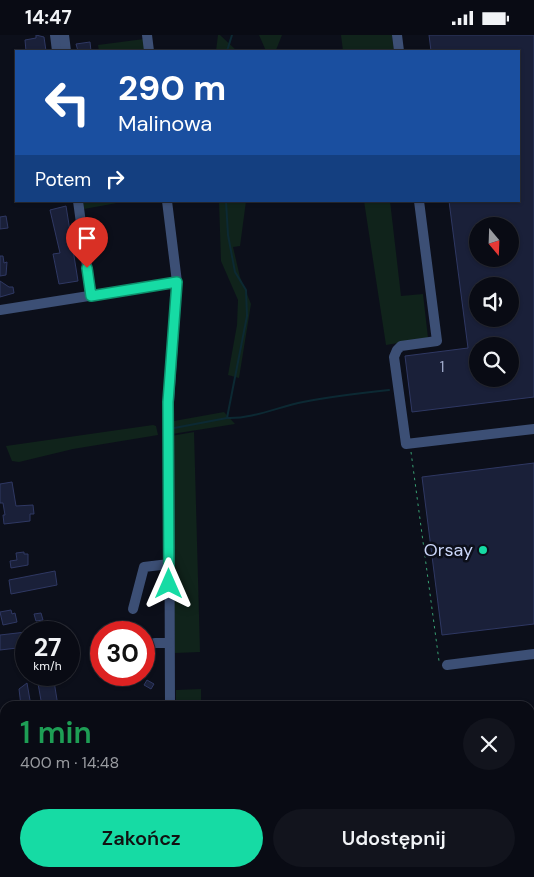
<!DOCTYPE html>
<html lang="pl">
<meta charset="utf-8">
<style>
body{margin:0;font-family:"DM Sans",sans-serif;background:#12141d;color:#f1f3f6;height:100vh;display:flex;flex-direction:column;font-size:19px;white-space:nowrap}
*{box-sizing:border-box;margin:0}
p{font-size:16px;color:#999ba0}
.icon{flex:none;width:28px;height:28px;fill:none;stroke:currentColor;stroke-width:2;stroke-linecap:round;stroke-linejoin:round}
.map{position:relative;flex:1;overflow:hidden}
.drawer{position:absolute;left:0px;top:666px;width:535px;height:176px;display:flex;flex-direction:column;background:#090b14;border-radius:15px 15px 0 0;box-shadow:0 1px 4px #0004,0 0 0 1px #292b34}
.drawer>*{flex:none}
.top-card{position:absolute;left:15px;top:15px;width:505px;height:152px;border-radius:0px;box-shadow:0 1px 4px #0004,0 0 0 1px #292b34;background:#1a4fa0;color:#fff;overflow:hidden}
.needle{width:32px;rotate:161deg}
.buttons{position:absolute;left:469px;top:182px;display:grid;gap:10px}
.buttons a{display:grid;place-items:center;width:50px;height:50px;border-radius:50%;background:#090b14;box-shadow:0 1px 4px #0004,0 0 0 1px #292b34;font-size:25px}
.speed{position:absolute;left:15px;top:586px;display:flex;gap:10px;font-size:25px;font-weight:700;text-align:center}
.speed>*{display:grid;place-content:center;width:65px;height:65px;border-radius:50%;background:#090b14;box-shadow:0 1px 4px #0004,0 0 0 1px #292b34;line-height:1}
.speed small{font-size:12px;font-weight:400}
.speed .limit{border:8px solid #d22;background:#fff;color:#111}
.pin{position:absolute;display:grid;place-items:center;width:42px;height:42px;color:#fff;margin:-51px -21px;border-radius:50% 50% 50% 0;rotate:-45deg;box-shadow:0 0 5px #0007}
.pin .icon{rotate:45deg}
.me{position:absolute;width:55px;margin:-28px;rotate:0deg;stroke-linejoin:round;filter:drop-shadow(0 0 4px #0008)}
.turn{display:flex;align-items:center;gap:18px;height:105px;padding:0 20px;font-size:22px}
.turn .icon{width:65px;height:65px;stroke-width:2.5}
.turn b{display:block;font-size:35px;line-height:42px}
.then{display:flex;align-items:center;height:48px;padding:0 20px;background:#0003;gap:10px;font-size:19px}
.round{display:grid;place-items:center;flex:none;width:52px;height:52px;border-radius:26px;background:#12141d}
.headline{display:flex;align-items:center;justify-content:space-between;height:85px;padding:0 20px}
h1{font-size:30px;font-weight:600;line-height:38px;color:#1e9e55}
.button{display:flex;gap:10px;margin-top:auto;padding:10px 20px}
.button a{flex:1;height:58px;border-radius:30px;background:#16dba4;color:#111;font-size:20px;font-weight:600;line-height:58px;text-align:center}
.button a+a{background:#12141d;color:#f1f3f6}
.status{display:flex;justify-content:space-between;align-items:center;height:35px;padding:0 25px;background:#090b14;direction:ltr}
.status svg{height:14px;fill:currentColor}
.map>svg:first-child{display:block}
.green{fill:#10231b}
.lines{fill:none;stroke-linecap:round;stroke-linejoin:round}
.stream{stroke:#0c2933;stroke-width:2}
.building{fill:#1a2039;stroke:#2f3863;fill-rule:evenodd}
.path{stroke:#38a173;stroke-width:1;stroke-dasharray:2.5 4;stroke-linecap:butt}
.minor{stroke:#3c4f75;stroke-width:10}
.route-casing{stroke:#0e8e6b;stroke-width:12}
.route{stroke:#16dba4;stroke-width:9}
.poi-dot{fill:#16dba4;stroke:#0c0f1a;stroke-width:2}
.labels{text-anchor:middle;dominant-baseline:central;stroke-width:5;stroke-linejoin:round;paint-order:stroke}
.number-label{font-size:15px;fill:#9fa9ca}
.poi-label{font-size:18px;fill:#cbd7fa;stroke:#0c0f1a;text-anchor:end}
</style>
<div class="status"><b>14:47</b><svg viewBox="0 0 49 12"><path d="M0 12V9h3v3zM5 12V6h3v6zM10 12V3h3v9zM15 12V0h3v12zM26 1h20v11H26zM47 4h2v5h-2z"/></svg></div>
<div class="map">
<svg width="534" height="842" viewBox="0 0 534 842">
<rect width="100%" height="100%" fill="#0c0f1a"/>
<!-- green -->
<g class="green">
<polygon points="218,0 220,0 237,16 216,16"/>
<polygon points="259,0 282,0 276,15 266,16"/>
<polygon points="341,0 392,0 394,16 343,16"/>
<polygon points="144,4 146,16 99,16 98,10"/>
<polygon points="83,166 128,166 84,174"/>
<polygon points="219,166 246,166 240,211 233,212 240,242 251,269 239,343 228,340 237,290 238,265 221,226"/>
<polygon points="364,166 390,166 401,261 423,259 428,303 386,310"/>
<polygon points="224,377 235,389 172,399 174,386"/>
<polygon points="153,390 156,391 158,400 73,414 19,427 12,426 6,411"/>
<polygon points="194,397 200,617 175,618 171,401"/>
<polygon points="201,654 201,671 176,671 176,655"/>
</g>
<g class="lines">
<!-- stream -->
<g class="stream">
<polyline points="227,16 232,0"/>
<path d="M227 383C252 384 278 372 303 367 332 361 360 358 389 355"/>
<polyline points="174,393 227,383 247,281 246,255 235,237 228,200 226,166"/>
</g>
</g>
<!-- building -->
<g class="building">
<polygon points="36,0 44,2 46,16 26,16 25,5 36,3"/>
<path d="M429 0H534V362L412 377 405 321 468 313 449 166H519V16H431ZM478 191H510V224H478ZM478 251H510V284H478ZM478 311H510V344H478Z"/>
<polygon points="90,7 91,16 78,16 76,9"/>
<polygon points="66,171 78,246 59,249 53,219 60,218 50,175"/>
<polygon points="6,181 8,193 0,194 0,182"/>
<polygon points="0,221 3,221 4,228 7,227 6,240 0,241"/>
<polygon points="0,246 9,252 13,252 14,258 0,262"/>
<polygon points="534,428 534,589 442,600 422,442"/>
<polygon points="12,447 16,471 33,470 34,479 30,479 30,486 4,489 3,480 5,480 3,468 0,468 0,449"/>
<polygon points="24,517 24,519 28,519 28,530 11,533 10,526 17,525 16,518"/>
<polygon points="55,536 57,550 11,559 9,545"/>
<polygon points="11,575 12,579 15,578 17,587 3,590 0,577"/>
<polygon points="41,578 43,585 36,586 34,579"/>
<polygon points="26,597 26,612 0,615 0,600"/>
<polygon points="45,640 53,640 58,671 42,671 37,643"/>
<polygon points="147,645 154,649 151,654 144,650"/>
<polygon points="27,648 31,671 21,671 19,654"/>
</g>
<g class="lines">
<!-- path -->
<g class="path">
<polyline points="411,417 439,626"/>
<polyline points="180,842 180,838"/>
</g>
<!-- minor -->
<g class="minor">
<polyline points="55,0 57,16"/>
<polyline points="64,0 66,16"/>
<polyline points="147,0 149,16"/>
<polyline points="397,0 399,16"/>
<polyline points="78,166 91,261"/>
<polyline points="167,166 177,247 169,367 170,671"/>
<polyline points="419,166 437,306 401,311 397,315 394,322 406,409 534,394"/>
<polyline points="0,275 177,247"/>
<polyline points="133,574 144,532 169,529"/>
<polyline points="144,617 146,611 155,608 169,608"/>
<polyline points="447,630 534,619"/>
<polyline points="132,645 134,640"/>
<polyline points="3,726 5,725"/>
<polyline points="530,743 534,743"/>
<polyline points="0,760 5,759"/>
<polyline points="530,763 534,763"/>
<polyline points="215,838 215,842"/>
<polyline points="169,842 170,838"/>
</g>
</g>
<g class="lines">
<defs>
<polyline id="route" points="87,233 91,261 177,247 168,367 169,549"/>
</defs>
<!-- route casing -->
<use href="#route" class="route-casing"/>
<!-- route -->
<use href="#route" class="route"/>
</g>
<!-- markers -->
<circle class="poi-dot" cx="483" cy="515" r="5"/>
<g class="labels">
<!-- number labels -->
<g class="number-label">
<text x="442" y="332">1</text>
</g>
<!-- poi labels -->
<g class="poi-label">
<text x="473" y="515">Orsay</text>
</g>
</g>
</svg>
<div class="buttons">
<a><svg class="needle" viewBox="-14 -14 28 28"><path d="M0-13l5 13h-10z" fill="#e53935"/><path d="M0 13l5-13h-10z" fill="#999ba0"/></svg></a>
<a><svg class="icon" aria-label="sound" viewBox="0 0 24 24"><path d="M4 9h4l5-4v14l-5-4H4zM17 9q2 3 0 6"/></svg></a>
<a><svg class="icon" aria-label="search" viewBox="0 0 24 24"><circle cx="10" cy="10" r="6"/><path d="M15 15l6 6"/></svg></a>
</div>
<div class="speed"><div>27<small>km/h</small></div><div class="limit">30</div></div>
<div class="pin" style="left:87px;top:233px;background:#d93025"><svg class="icon" aria-label="arrive" viewBox="0 0 24 24"><path d="M6 21V4h12l-3 4 3 4H6"/></svg></div>
<svg class="me" style="left:169px;top:549px" viewBox="-20 -20 40 40"><path d="M0-17L14 15 0 8-14 15z" fill="#16dba4" stroke="#fff" stroke-width="4"/></svg>
<div class="top-card">
<div class="turn"><svg class="icon" aria-label="left" viewBox="0 0 24 24"><path d="M17 20v-9H6M10 6l-5 5 5 5"/></svg><div><b>290 m</b>Malinowa</div></div>
<div class="then">Potem<svg class="icon" aria-label="right" viewBox="0 0 24 24"><path d="M7 20v-9h11M14 6l5 5-5 5"/></svg></div>
</div>
<section class="drawer">
<div class="headline"><div><h1>1 min</h1><p>400 m · 14:48</p></div><a class="round"><svg class="icon" aria-label="close" viewBox="0 0 24 24"><path d="M6 6l12 12M18 6L6 18"/></svg></a></div>
<div class="button"><a>Zakończ</a><a>Udostępnij</a></div>
</section>
</div>
